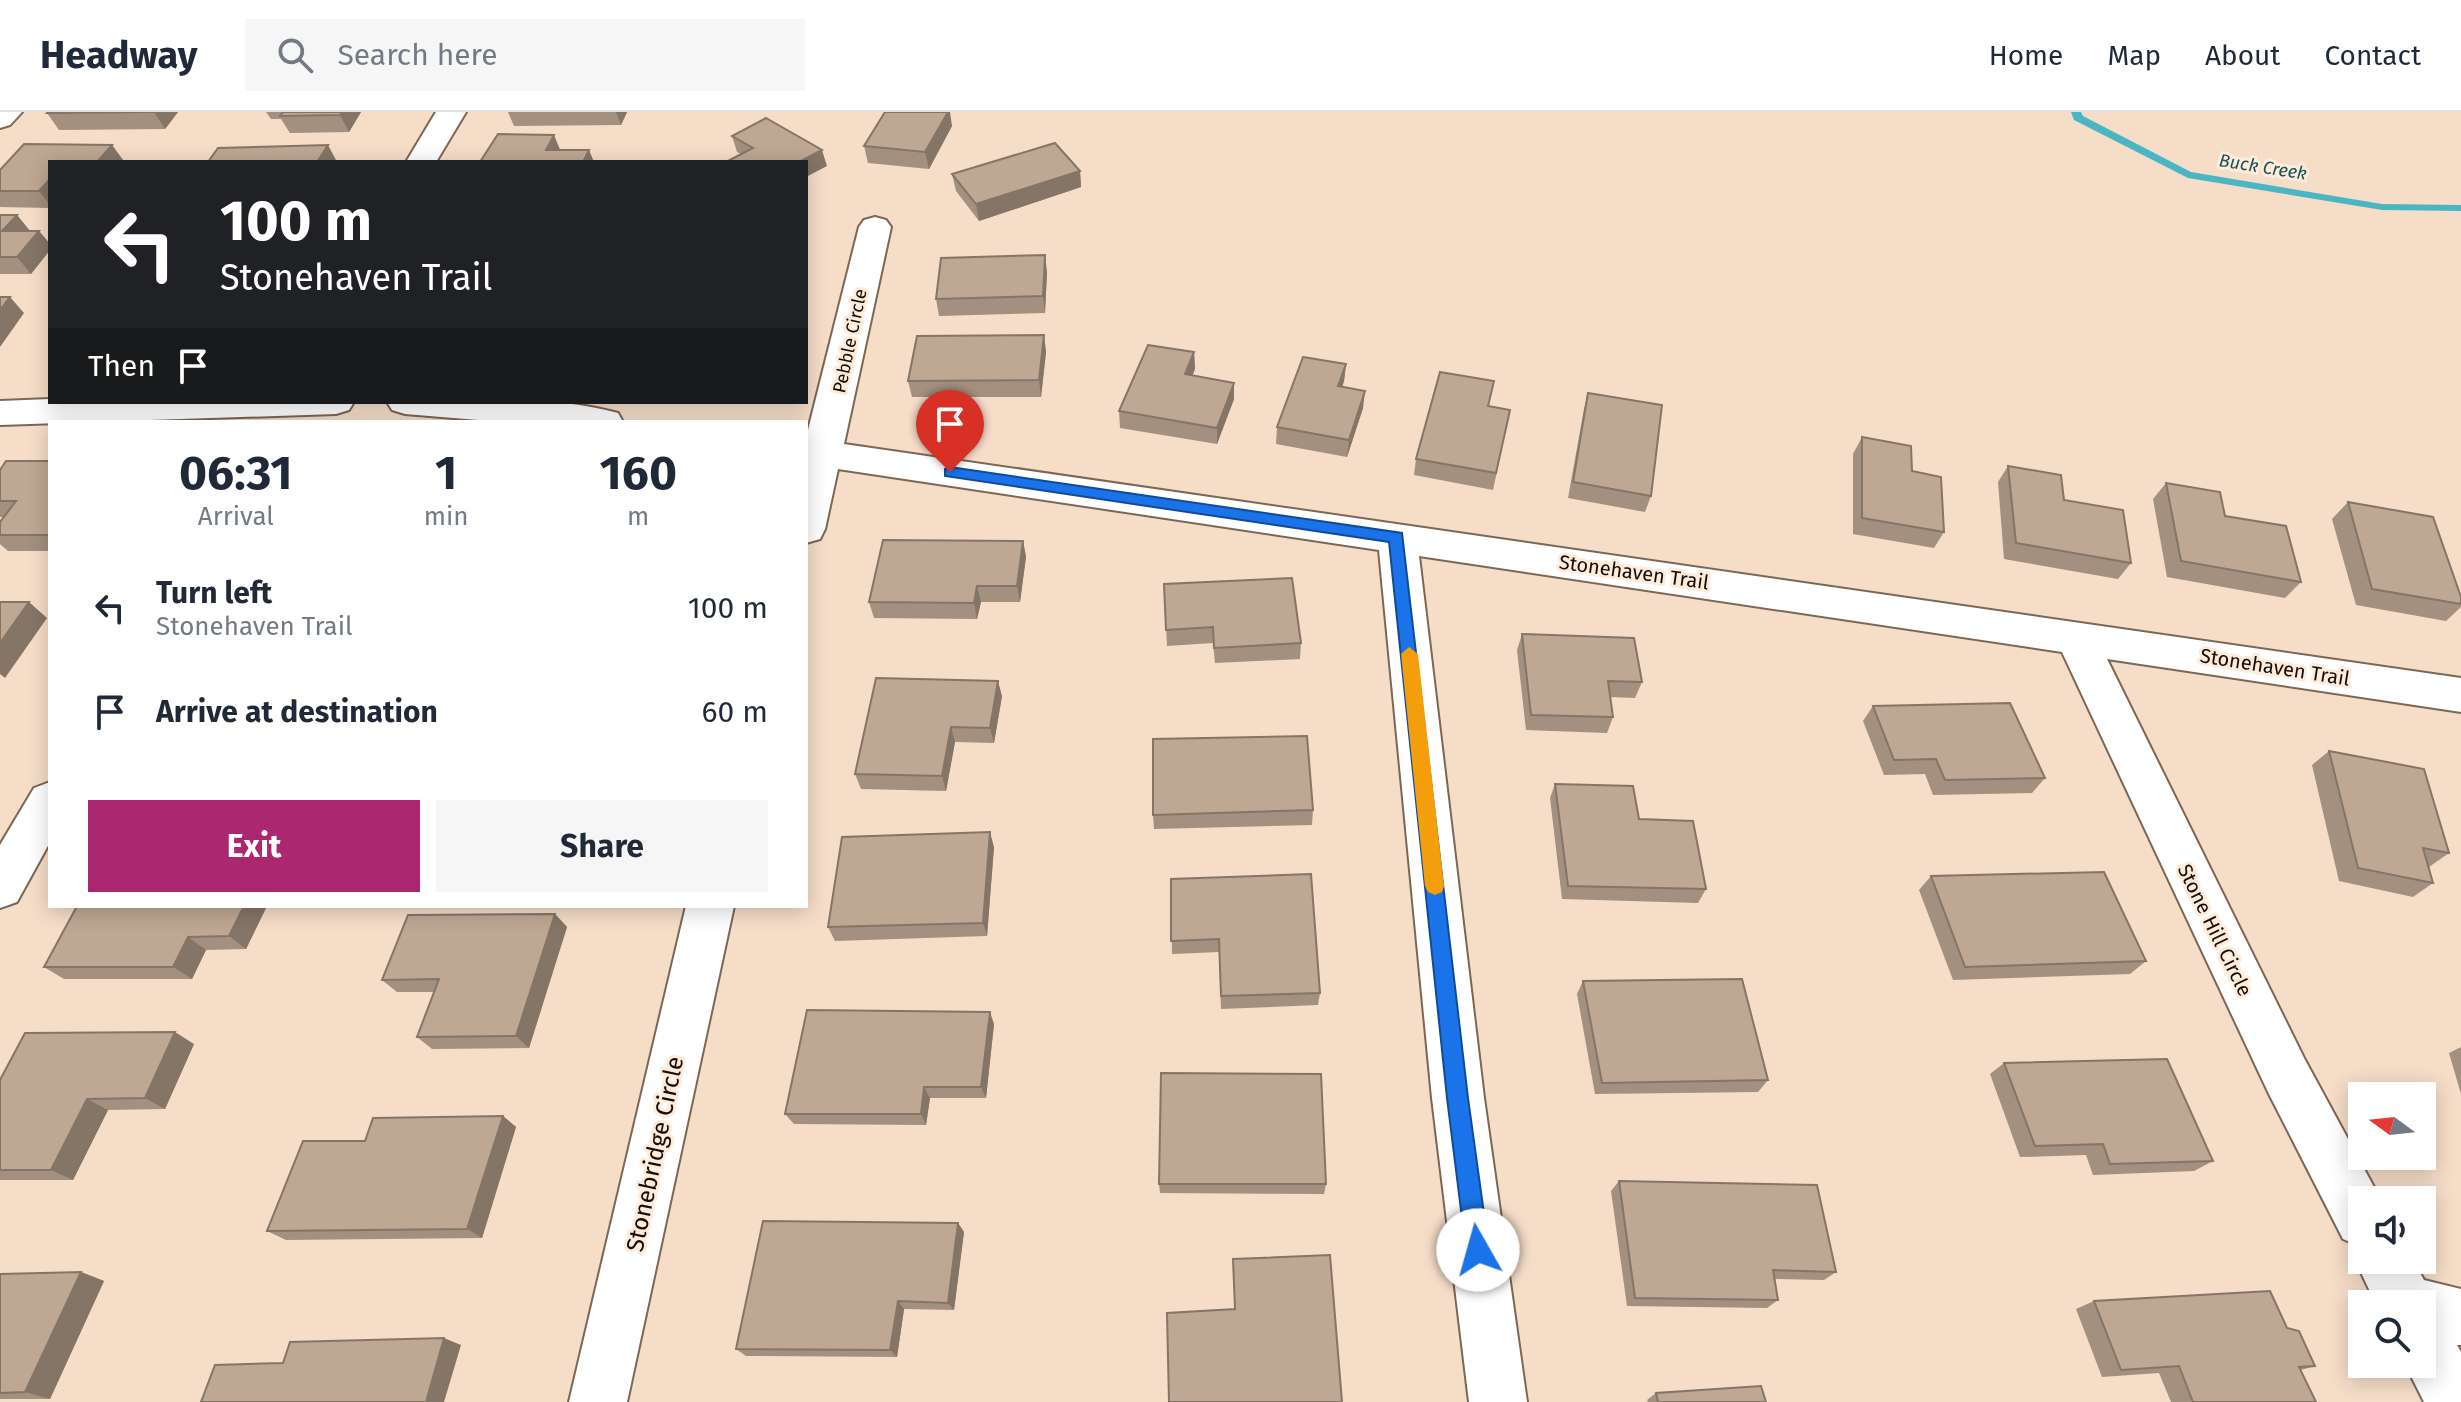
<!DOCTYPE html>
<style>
body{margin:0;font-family:"Fira Sans",sans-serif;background:#f6f6f7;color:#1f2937;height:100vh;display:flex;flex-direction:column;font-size:30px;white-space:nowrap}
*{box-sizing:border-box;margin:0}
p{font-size:26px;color:#747a83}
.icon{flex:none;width:44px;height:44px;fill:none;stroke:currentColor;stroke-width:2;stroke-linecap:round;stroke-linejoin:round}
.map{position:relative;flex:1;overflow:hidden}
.details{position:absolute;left:48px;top:308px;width:760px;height:488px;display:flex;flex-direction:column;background:#fff;border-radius:0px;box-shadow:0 4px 20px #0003}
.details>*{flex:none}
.banner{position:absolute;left:48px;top:48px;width:760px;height:244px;border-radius:0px;box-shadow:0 4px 20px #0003;background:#202124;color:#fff;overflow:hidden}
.needle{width:52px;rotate:285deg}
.controls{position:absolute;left:2348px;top:970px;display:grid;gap:16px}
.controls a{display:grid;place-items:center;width:88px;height:88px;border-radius:0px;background:#fff;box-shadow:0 4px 20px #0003;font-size:40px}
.pin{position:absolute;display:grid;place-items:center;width:68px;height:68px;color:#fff;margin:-82px -34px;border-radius:50% 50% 50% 0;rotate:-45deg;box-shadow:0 0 8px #0007}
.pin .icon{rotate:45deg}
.me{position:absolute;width:88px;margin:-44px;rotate:353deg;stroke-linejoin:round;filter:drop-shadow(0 0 6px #0008)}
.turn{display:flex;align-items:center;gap:28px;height:168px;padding:0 40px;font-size:36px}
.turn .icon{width:104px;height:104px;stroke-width:2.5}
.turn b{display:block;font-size:56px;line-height:68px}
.then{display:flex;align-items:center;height:76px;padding:0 40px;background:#0003;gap:16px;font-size:30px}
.eta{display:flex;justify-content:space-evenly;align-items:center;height:136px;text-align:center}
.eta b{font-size:48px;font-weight:700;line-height:56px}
.action{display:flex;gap:16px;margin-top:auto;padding:16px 40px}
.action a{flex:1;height:92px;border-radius:0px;background:#ab2770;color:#fff;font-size:32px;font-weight:700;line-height:92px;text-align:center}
.action a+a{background:#f6f6f7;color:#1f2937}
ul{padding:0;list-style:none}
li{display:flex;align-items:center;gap:24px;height:104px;padding:0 40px}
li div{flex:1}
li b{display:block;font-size:30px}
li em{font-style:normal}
header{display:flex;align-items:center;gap:48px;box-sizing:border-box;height:112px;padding:0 40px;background:#fff;border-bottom:2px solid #e0e1e3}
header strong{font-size:38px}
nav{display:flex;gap:44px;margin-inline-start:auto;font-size:28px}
.search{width:560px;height:72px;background:#f6f6f7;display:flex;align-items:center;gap:20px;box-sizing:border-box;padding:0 28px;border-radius:0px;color:#747a83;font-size:30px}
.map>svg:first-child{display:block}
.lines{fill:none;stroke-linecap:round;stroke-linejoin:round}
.stream{fill:#4ab6c4;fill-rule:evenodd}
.minor-casing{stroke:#7c6755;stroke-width:4}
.minor{fill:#fff;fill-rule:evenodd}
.wall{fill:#a3907e}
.shaded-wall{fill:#857567}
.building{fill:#bea793;stroke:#857567;stroke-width:2}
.route{fill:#1a73e8;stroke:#114b97;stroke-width:2}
.slow{fill:#f59e0b}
.labels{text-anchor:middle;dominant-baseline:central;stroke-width:6;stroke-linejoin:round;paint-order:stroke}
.far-water-label{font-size:18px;font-style:italic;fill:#14535a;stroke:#ffebda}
.far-street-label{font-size:18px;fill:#140c05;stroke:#ffebda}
.street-label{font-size:20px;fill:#140c05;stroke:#ffebda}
.near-street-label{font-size:24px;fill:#140c05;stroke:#ffebda}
</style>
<header>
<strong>Headway</strong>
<div class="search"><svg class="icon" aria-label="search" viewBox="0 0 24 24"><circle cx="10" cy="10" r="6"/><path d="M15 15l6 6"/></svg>Search here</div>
<nav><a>Home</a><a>Map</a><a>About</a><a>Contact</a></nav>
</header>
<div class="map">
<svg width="2461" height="1290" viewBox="0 0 2461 1290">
<rect width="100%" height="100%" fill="#f5ddc8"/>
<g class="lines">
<!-- stream -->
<polygon class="stream" points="2071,0 2081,0 2083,4 2191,60 2382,92 2461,93 2461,99 2382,98 2188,66 2074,8"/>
<defs>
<g id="minor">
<polygon points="0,0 22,0 10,13 0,16"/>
<polygon points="436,0 466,0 436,50 406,50"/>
<polygon points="875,105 886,108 891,115 844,332 2461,566 2461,600 2107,547 2304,946 2381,1088 2362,1088 2362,1148 2413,1148 2424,1168 2461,1177 2461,1233 2457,1233 2461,1240 2461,1290 2424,1290 2405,1252 2422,1252 2422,1192 2376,1192 2355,1148 2361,1135 2343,1127 2268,980 2062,540 1419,444 1484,986 1527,1290 1469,1290 1432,986 1379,438 838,357 825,417 820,427 806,431 806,326 859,115 864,108"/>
<polygon points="50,287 50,290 354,290 349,298 336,302 0,313 0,289"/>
<path d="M387 290C462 290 545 281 618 301L623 310H502L405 302 392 298Z"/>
<polygon points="50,670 50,730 17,790 0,796 0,733 34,676"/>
<polygon points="686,794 734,794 627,1290 569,1290"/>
</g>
</defs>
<!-- minor casing -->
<use href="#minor" class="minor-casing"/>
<!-- minor -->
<use href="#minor" class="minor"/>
</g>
<!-- wall -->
<g class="wall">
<polygon points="48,0 178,0 165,17 59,18 47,1"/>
<polygon points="266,0 361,0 349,20 290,21 281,7 271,7"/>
<polygon points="508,0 627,0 621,13 514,14"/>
<polygon points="952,14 929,57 868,51 864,34"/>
<polygon points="732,24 827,54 741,42 737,40"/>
<polygon points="24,32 112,33 124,49 50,50 50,96 0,95 0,58"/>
<polygon points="1080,59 1081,75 979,109 956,79 952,62"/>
<polygon points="0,103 17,103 30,119 39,119 50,132 50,138 31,162 0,162"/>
<polygon points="1047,160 1045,201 939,204 936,187"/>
<polygon points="1044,223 1046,240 1041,285 912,285 908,269"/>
<polygon points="1194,240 1195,257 1192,264 1234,271 1234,287 1217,332 1120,316 1119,299"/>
<polygon points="1346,252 1344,269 1342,275 1363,296 1347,345 1276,332 1277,315"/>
<polygon points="1588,281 1651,384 1645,400 1568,386 1584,297"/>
<polygon points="1489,294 1510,298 1493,378 1414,363 1416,347"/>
<polygon points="1862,325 1912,359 1944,420 1934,436 1853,422 1853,342"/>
<polygon points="50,349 50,439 8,439 0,432 0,410 4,405 0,405 0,358"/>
<polygon points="2008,354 2064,388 2131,451 2118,467 2004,447 1998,370"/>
<polygon points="2166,371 2225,404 2301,470 2285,486 2167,465 2153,387"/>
<polygon points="2348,390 2461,485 2461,495 2446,509 2356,493 2332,407"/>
<polygon points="1023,429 1026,445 1020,490 981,490 977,507 874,506 869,490"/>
<polygon points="1164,472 1301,531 1300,547 1215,551 1213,531 1167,534"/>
<polygon points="1522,522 1642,570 1635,586 1610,585 1613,605 1607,621 1526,618 1517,538"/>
<polygon points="1002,584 994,631 955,630 946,679 861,677 855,662"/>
<polygon points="1873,594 2045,666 2032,681 1933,683 1925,662 1884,663 1863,609"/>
<polygon points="2329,639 2449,741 2429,755 2433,771 2413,785 2339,769 2312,653"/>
<polygon points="1555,672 1639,707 1706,777 1698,791 1562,787 1550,686"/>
<polygon points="1313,698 1312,713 1154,717 1153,703"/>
<polygon points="994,735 987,824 835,829 828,815"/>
<polygon points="1931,764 2146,849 2130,862 1953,868 1919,778"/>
<polygon points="1171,767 1320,881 1318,893 1221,897 1219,840 1172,842"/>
<polygon points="77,794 267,794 246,837 206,838 192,867 64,867 44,855"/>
<polygon points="555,802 567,815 529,936 432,937 417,925 434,880 397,880 382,868"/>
<polygon points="1583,869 1768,968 1758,980 1595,982 1577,882"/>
<polygon points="994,912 986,986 930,986 926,1013 794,1012 785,1002"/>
<polygon points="194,932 165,997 108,998 73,1068 0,1068 0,968"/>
<polygon points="2461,935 2461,982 2449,941"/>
<polygon points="2004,951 2213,1049 2194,1059 2093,1063 2086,1043 2020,1045 1990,962"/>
<polygon points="503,1004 516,1015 482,1126 286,1128 267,1119 365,1029"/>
<polygon points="1619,1069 1836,1160 1824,1168 1775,1167 1778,1188 1767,1196 1627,1194 1611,1079"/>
<polygon points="1159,1072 1326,1072 1324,1082 1160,1081"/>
<polygon points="958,1111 964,1120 954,1198 904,1197 897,1245 746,1244 736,1237"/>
<polygon points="81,1160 104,1169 50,1287 0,1287 0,1162"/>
<polygon points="2094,1189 2287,1216 2315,1254 2301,1258 2316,1290 2171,1290 2159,1261 2102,1265 2076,1197"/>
<polygon points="1656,1281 1766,1290 1648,1290 1647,1288"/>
</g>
<!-- shaded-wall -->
<g class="shaded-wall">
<polygon points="154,0 178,0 165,17"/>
<polygon points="342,0 361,0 349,20 340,3"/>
<polygon points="616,0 627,0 621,13"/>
<polygon points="948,0 950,0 952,14 929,57 925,40"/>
<polygon points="554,23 561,40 546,38"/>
<polygon points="112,33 124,50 97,50"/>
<polygon points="328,33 337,50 317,50"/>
<polygon points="589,38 594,50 583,50"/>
<polygon points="822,38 827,54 806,65 806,50 799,50"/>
<polygon points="1080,59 1081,75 979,109 976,92"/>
<polygon points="50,67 50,93 39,79"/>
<polygon points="17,103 30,119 2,119"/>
<polygon points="39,119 50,132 50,138 31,162 17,145"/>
<polygon points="1045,143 1047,160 1045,201 1043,184"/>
<polygon points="10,185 24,201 0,235 0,198"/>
<polygon points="1044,223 1046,240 1041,285 1039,268"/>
<polygon points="1194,240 1195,257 1186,279 1185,262"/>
<polygon points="1346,252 1344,269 1337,291 1338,274"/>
<polygon points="1234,271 1234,287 1217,332 1217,316"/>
<polygon points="1365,279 1363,296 1347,345 1349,328"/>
<polygon points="1023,429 1026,445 1020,490 1017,474"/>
<polygon points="977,474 981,490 977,507 974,491"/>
<polygon points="29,490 47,506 5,566 0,562 0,531"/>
<polygon points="998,569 1002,584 994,631 990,616"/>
<polygon points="951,615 955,630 946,679 942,664"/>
<polygon points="990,720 994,735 987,824 983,811"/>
<polygon points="244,794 267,794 246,837 229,824"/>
<polygon points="555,802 567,815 529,936 516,924"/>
<polygon points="188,825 206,838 192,867 173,855"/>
<polygon points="990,900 994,912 986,986 981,975"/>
<polygon points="175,920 194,932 165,997 145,986"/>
<polygon points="924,975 930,986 926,1013 921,1002"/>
<polygon points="87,987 108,998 73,1068 51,1058"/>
<polygon points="503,1004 516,1015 482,1126 467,1117"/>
<polygon points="958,1111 964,1120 954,1198 948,1191"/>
<polygon points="81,1160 104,1169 50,1287 25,1280"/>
<polygon points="898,1189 904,1197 897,1245 890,1238"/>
<polygon points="444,1226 461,1233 444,1290 426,1290"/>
</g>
<!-- building -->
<g class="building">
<polygon points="48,0 154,0 47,1"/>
<polygon points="283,0 342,0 340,3 280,4"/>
<polygon points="885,0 948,0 925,40 864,34"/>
<polygon points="766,6 822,38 799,50 726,50 753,36 732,24"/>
<polygon points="498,22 554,23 546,38 589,38 583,50 480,50"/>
<polygon points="1055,31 1080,59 976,92 952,62"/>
<polygon points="24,32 112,33 97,50 50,50 50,67 39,79 0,79 0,58"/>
<polygon points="328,33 317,50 208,50 218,36"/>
<polygon points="0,103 17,103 2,119 39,119 17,145 0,145"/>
<polygon points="1045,143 1043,184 936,187 941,146"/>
<polygon points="0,185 10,185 0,198"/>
<polygon points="1044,223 1039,268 908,269 917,224"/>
<polygon points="1148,233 1194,240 1185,262 1234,271 1217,316 1119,299"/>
<polygon points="1303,245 1346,252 1338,274 1365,279 1349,328 1277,315"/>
<polygon points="1440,260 1494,269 1488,294 1510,298 1496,361 1416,347"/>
<polygon points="1588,281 1662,293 1651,384 1573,370"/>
<polygon points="1862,325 1911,334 1912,359 1941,365 1944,420 1862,406"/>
<polygon points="6,349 50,349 50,423 0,423 0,410 16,389 0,389 0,358"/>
<polygon points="2008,354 2061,363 2064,388 2123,398 2131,451 2016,431"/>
<polygon points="2166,371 2220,380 2225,404 2286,414 2301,470 2181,449"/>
<polygon points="2348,390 2433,405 2461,485 2461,492 2372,477"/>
<polygon points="883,428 1023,429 1017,474 977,474 974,491 869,490"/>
<polygon points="1292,466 1301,531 1214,536 1213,515 1166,518 1164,472"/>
<polygon points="0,490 29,490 0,531"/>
<polygon points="1522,522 1634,526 1642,570 1608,569 1613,605 1531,603"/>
<polygon points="876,566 998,569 990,616 951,615 942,664 855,662"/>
<polygon points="2010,591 2045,666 1945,668 1936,647 1894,648 1873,594"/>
<polygon points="1307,624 1313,698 1153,703 1153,627"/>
<polygon points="2329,639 2424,657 2449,741 2423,736 2433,771 2358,756"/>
<polygon points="1555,672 1633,674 1639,707 1693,709 1706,777 1568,774"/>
<polygon points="990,720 983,811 828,815 842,725"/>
<polygon points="2104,760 2146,849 1965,855 1931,764"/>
<polygon points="1311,762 1320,881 1221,884 1219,827 1171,829 1171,767"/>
<polygon points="77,794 244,794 229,824 188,825 173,855 44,855"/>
<polygon points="555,802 516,924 417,925 439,867 382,868 408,803"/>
<polygon points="1742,867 1768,968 1602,971 1583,869"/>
<polygon points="807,898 990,900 981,975 924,975 921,1002 785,1002"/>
<polygon points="175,920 145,986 87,987 51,1058 0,1058 0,968 25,921"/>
<polygon points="2167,947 2213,1049 2110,1052 2103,1032 2035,1034 2004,951"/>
<polygon points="1161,961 1321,962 1326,1072 1159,1072"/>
<polygon points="503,1004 467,1117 267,1119 303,1029 365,1029 373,1006"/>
<polygon points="1619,1069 1817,1073 1836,1160 1773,1158 1778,1188 1635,1186"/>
<polygon points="763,1109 958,1111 948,1191 898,1189 890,1238 736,1237"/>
<polygon points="1330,1143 1342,1290 1169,1290 1167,1201 1235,1197 1233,1147"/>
<polygon points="81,1160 25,1280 0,1281 0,1162"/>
<polygon points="2270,1179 2287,1216 2299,1219 2315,1254 2299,1255 2316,1290 2193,1290 2179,1254 2121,1258 2094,1189"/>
<polygon points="444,1226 426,1290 201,1290 215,1253 283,1251 290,1230"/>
<polygon points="1761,1274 1766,1290 1658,1290 1656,1281"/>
</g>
<!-- route -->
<polygon class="route" points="950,355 1402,421 1468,986 1489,1138 1486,1146 1478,1150 1470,1146 1466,1138 1447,986 1389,430 945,364 945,357"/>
<!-- slow -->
<polygon class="slow" points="1409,535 1418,542 1444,774 1442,780 1435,783 1428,780 1425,774 1401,542"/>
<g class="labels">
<!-- far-water labels -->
<g class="far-water-label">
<text transform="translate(2263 55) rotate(9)">Buck Creek</text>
</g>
<!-- far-street labels -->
<g class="far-street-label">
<text transform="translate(850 229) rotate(-78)">Pebble Circle</text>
</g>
<!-- street labels -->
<g class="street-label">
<text transform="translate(1634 460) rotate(8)">Stonehaven Trail</text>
<text transform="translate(2275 555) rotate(9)">Stonehaven Trail</text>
<text transform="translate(2215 818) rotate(64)">Stone Hill Circle</text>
</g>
<!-- near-street labels -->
<g class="near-street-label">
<text transform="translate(655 1042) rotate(-78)">Stonebridge Circle</text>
</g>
</g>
</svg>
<div class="controls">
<a><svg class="needle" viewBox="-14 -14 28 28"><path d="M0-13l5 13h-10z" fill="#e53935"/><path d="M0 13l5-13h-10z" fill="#747a83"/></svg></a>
<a><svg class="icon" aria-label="sound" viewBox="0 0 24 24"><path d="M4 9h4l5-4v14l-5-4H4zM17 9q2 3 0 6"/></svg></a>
<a><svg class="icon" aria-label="search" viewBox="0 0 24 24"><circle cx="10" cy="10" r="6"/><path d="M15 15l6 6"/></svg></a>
</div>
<div class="pin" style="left:950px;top:360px;background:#d93025"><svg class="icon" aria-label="arrive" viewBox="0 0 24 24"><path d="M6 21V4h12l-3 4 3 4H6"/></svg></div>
<svg class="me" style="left:1478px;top:1138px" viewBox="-20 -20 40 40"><circle r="19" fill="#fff"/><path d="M0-13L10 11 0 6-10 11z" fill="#1a73e8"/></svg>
<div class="banner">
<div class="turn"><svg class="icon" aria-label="left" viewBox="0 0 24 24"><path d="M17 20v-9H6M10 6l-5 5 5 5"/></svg><div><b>100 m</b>Stonehaven Trail</div></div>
<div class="then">Then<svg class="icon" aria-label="arrive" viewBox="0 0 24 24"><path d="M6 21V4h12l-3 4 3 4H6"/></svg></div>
</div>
<section class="details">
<div class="eta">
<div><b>06:31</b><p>Arrival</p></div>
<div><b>1</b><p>min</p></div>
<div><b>160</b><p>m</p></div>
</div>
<ul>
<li><svg class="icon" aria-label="left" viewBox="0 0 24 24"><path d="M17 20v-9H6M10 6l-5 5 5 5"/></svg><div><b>Turn left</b><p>Stonehaven Trail</p></div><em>100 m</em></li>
<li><svg class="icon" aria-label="arrive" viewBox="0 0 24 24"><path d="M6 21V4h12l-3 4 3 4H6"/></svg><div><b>Arrive at destination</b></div><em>60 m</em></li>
</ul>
<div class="action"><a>Exit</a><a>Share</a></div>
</section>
</div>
